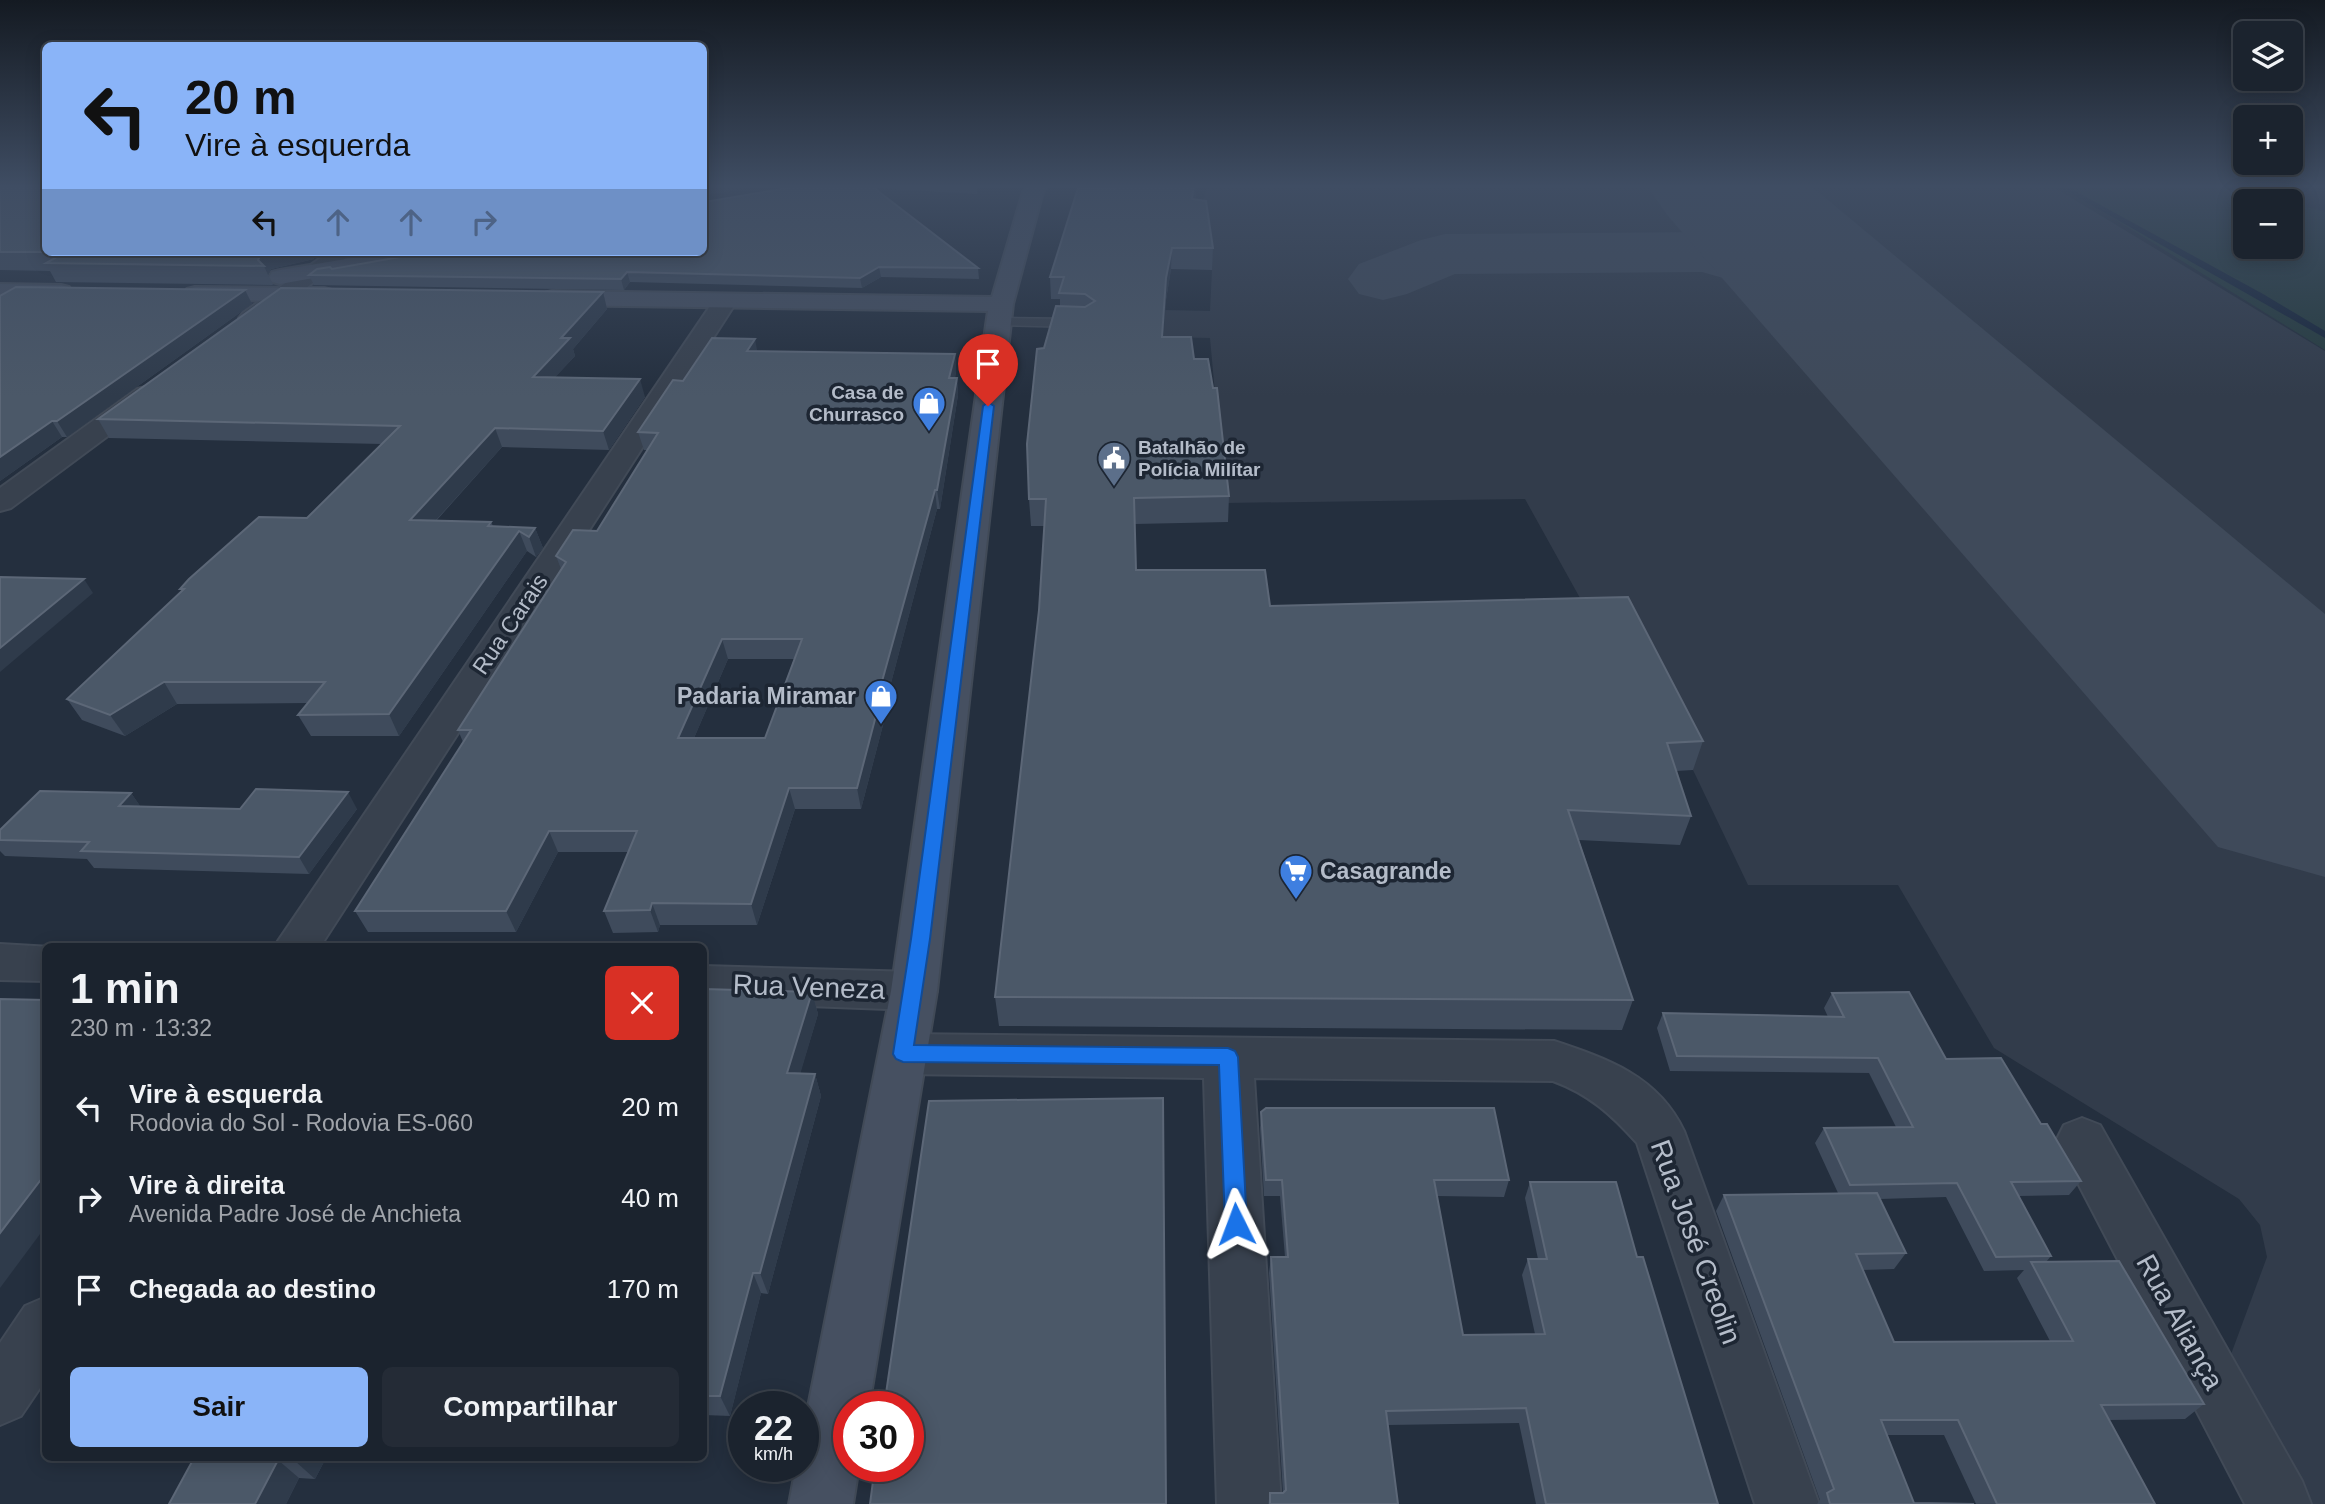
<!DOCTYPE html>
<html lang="pt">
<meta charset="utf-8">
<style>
body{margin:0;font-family:Helvetica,sans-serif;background:#242b36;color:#f1f3f6;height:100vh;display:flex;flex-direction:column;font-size:26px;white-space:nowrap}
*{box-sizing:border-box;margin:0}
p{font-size:23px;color:#a0a4aa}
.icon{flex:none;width:38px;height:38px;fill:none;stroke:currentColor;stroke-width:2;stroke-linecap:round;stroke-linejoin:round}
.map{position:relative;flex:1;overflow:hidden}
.sheet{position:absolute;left:42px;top:943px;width:665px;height:518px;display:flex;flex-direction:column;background:#1b232e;border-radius:10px;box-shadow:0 4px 18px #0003,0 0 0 2px #39404a}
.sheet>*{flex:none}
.hud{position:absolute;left:42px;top:42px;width:665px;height:214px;border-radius:10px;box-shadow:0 4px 18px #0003,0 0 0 2px #39404a;background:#8ab4f8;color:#111;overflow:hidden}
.buttons{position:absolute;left:2233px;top:21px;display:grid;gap:14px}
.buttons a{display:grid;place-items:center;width:70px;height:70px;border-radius:10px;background:#1b232e;box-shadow:0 4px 18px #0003,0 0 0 2px #39404a;font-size:35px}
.speed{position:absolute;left:728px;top:1391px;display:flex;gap:14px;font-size:35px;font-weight:700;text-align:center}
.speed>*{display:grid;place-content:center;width:91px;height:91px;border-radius:50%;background:#1b232e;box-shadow:0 4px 18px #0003,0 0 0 2px #39404a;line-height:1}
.speed small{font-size:18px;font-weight:400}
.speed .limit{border:10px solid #d22;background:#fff;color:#111}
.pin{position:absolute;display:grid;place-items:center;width:60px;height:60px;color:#fff;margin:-72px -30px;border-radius:50% 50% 50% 0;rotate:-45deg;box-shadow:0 0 7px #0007}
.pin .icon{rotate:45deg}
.me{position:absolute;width:77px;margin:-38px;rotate:357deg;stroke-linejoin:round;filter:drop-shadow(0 0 5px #0008)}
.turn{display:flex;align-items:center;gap:24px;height:147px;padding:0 28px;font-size:32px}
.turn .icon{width:91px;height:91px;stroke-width:2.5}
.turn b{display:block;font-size:49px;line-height:60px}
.lanes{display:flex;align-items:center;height:66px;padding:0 28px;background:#0003;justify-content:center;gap:35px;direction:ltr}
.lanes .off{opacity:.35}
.round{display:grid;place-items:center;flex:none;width:74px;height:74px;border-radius:10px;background:#242b36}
.overview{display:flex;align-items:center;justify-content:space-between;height:119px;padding:0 28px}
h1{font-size:42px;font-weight:700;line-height:52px}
.action{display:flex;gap:14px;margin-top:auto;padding:14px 28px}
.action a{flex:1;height:80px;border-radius:10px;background:#8ab4f8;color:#111;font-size:28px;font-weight:700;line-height:80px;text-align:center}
.action a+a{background:#242b36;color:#f1f3f6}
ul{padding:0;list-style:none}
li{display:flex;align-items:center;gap:21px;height:91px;padding:0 28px}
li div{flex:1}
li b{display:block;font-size:26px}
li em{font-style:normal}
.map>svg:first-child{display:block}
.airport{fill:#323c4b}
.green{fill:#263c3f}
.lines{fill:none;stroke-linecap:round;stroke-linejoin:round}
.stream{fill:#17263c;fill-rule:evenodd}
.taxiway{fill:#3f4a5a;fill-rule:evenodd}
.runway{fill:#3f4a5a;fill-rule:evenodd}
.lane-casing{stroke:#414a57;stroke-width:3}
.street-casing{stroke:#414a57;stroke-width:4}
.secondary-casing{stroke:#414a57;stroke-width:4}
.lane{fill:#38414e;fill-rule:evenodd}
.street{fill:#38414e;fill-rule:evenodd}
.secondary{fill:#465061;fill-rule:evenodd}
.wall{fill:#3f4b5c;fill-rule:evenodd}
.shaded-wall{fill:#2f3b4b}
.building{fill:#4b5868;stroke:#5c6777;stroke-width:2;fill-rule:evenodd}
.route{fill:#1a73e8;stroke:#114b97;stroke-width:2}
.labels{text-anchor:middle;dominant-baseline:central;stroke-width:7;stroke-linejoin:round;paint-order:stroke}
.far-poi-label{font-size:19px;font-weight:bold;fill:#b4bcc9;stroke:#1d2633;text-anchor:end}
.street-label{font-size:23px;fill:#b4bcc9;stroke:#1d2633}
.poi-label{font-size:23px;font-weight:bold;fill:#b4bcc9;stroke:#1d2633;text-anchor:end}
.near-street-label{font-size:28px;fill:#b4bcc9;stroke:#1d2633}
</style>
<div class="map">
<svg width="2325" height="1504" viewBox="0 0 2325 1504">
<rect width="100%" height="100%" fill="#242f3e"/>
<!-- airport -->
<polygon class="airport" points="1207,185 2050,185 2325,351 2325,1504 2301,1504 2220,1384 2267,1257 2260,1225 2239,1199 1994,1048 1898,885 1748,885 1693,770 1595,625 1525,499 1225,503 1210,338 1109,336 1164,310 1210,311 1212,270 1197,229"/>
<!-- green -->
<polygon class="green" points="2060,185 2308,185 2277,197 2289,201 2245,201 2245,247 2291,247 2291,202 2325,212 2325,350"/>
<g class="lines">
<!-- stream -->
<polygon class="stream" points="2056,185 2064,185 2263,294 2325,331 2325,338"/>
<!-- taxiway -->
<path class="taxiway" d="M1705 232C1759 245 1851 262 1883 309L1873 324 1847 331 1821 324 1762 289 1702 272 1455 274 1407 294 1383 300 1359 294 1348 279 1359 264 1421 240 1445 234Z"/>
<!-- runway -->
<polygon class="runway" points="1646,185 1810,185 2325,614 2325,877 2218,847 1668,216"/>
<defs>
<polygon id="lane" points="999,318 1077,319 1084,323 1077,327 994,325 992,322"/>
<g id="street">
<polygon points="329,252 354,252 259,323 243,323 239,318 243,313"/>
<polygon points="725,294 733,296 737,301 320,947 274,947 717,296"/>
<polygon points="146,387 155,389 159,395 155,401 11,508 0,511 0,488 137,389"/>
<polygon points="0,944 51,947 46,947 46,981 0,980"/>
<polygon points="704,966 914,972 930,978 937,991 930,1004 914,1010 704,1002"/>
<path d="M903 1034 1554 1041C1608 1059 1658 1076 1684 1131L1819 1504H1755L1637 1143C1612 1115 1589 1094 1553 1081L1254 1078 1281 1504H1217L1204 1078 903 1074 886 1068 879 1054 886 1040Z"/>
<polygon points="2082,1118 2100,1125 2302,1481 2311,1504 2245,1504 2056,1141 2064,1125"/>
<polygon points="46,1297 46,1379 21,1416 0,1425 0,1343 25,1306"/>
</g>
<g id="secondary">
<polygon points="1028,185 1048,185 1043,192 1013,304 937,991 869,1407 849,1407 849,1466 859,1466 853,1504 789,1504 796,1466 803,1466 803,1432 891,991 988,311 552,305 544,303 540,298 544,293 552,291 992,297 1023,192"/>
<polygon points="388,252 437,252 434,257 426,258 280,284 272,282 269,277 272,272 280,270"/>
<polygon points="0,284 61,285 69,287 72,292 69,297 61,299 0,298"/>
<polygon points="195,287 324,288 332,290 335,295 332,300 324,302 187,299 184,294 187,289"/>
</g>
</defs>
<!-- lane casing -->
<use href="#lane" class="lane-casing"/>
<!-- street casing -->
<use href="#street" class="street-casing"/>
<!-- secondary casing -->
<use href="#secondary" class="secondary-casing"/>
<!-- lane -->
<use href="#lane" class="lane"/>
<!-- street -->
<use href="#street" class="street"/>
<!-- secondary -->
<use href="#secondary" class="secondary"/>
</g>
<!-- wall -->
<g class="wall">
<polygon points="0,185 46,252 311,252 314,259 271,269 268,275 273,285 56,282 50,271 0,270"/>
<polygon points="806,185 977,185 977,194 874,188 978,268 979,279 881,277 862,288 630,282 624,290 314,285 309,275 332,269 431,257"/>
<polygon points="1113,185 1197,185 1195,200 1213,248 1212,270 1171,269 1166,300 1163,337 1194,359 1229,496 1228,522 1135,524 1136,570 1270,606 1703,741 1693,770 1676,771 1691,816 1680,845 1579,840 1633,1000 1622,1030 999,1026 995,997 1039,610 1044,526 1031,526 1029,499 1044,348 1060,306 1060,299 1051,299 1050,277 1113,189"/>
<polygon points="245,290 252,304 67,437 62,437 0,481 0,296"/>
<polygon points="603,292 607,309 573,349 575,356 555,377 645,397 609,450 502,447 436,521 491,522 493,526 535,528 543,548 536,557 527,551 399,736 311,736 298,715 308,703 177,704 125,736 82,720 67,699 182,591 180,589 307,518 382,444 109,438 98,419"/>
<path d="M758 351 955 354 956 371 955 378H957L958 395 940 509H937L887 698 888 706 861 809H795L757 925H660L658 932 613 933 604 911 629 852H558L516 932H368L355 911 463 742 458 730 561 569 556 556 597 531 647 450H644L638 432 683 381ZM728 659H794L765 738H694Z"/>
<polygon points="131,793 140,806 240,809 357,809 309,874 94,868 87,859 5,856 0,851 0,830"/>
<polygon points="704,989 812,992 818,1014 800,1073 815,1074 821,1096 768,1294 761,1293 730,1416 704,1415"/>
<path d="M1832 993 1946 1059 2041 1124 2081 1181 2069 1195 2019 1196 2051 1256 2046 1262 2204 1404 2185 1419 2109 1420 2155 1504H1976L1944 1435H1887L1914 1503 1974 1504H1817L1820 1500 1716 1211 1724 1195 1838 1193 1815 1143 1824 1128 1896 1127 1869 1073 1670 1071 1657 1028 1663 1013 1828 1017 1824 1008ZM1946 1197 1984 1271 2024 1270 2017 1278 2050 1341 1894 1342 1862 1270 1894 1269 1906 1253 1880 1199Z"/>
<polygon points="1261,1112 1509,1180 1504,1197 1437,1196 1463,1335 1535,1334 1522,1275 1528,1259 1538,1259 1525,1198 1530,1182 1637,1257 1718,1504 1536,1504 1519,1423 1388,1425 1398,1504 1268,1504 1270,1493 1283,1493 1269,1273 1271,1257 1285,1257 1280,1196 1264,1196 1260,1128"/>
<polygon points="194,1458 326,1458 315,1479 299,1478 286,1504 169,1504"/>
</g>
<!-- shaded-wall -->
<g class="shaded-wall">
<polygon points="707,185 765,185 704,196 704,186"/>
<polygon points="1194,185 1197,185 1191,220 1192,199"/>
<polygon points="1172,248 1171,269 1166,300 1162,361 1162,337 1166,278"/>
<polygon points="262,252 311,252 314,259 271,269 268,275 264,266 258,260"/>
<polygon points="879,267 881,277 862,288 860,278"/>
<polygon points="627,272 630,282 624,290 621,279"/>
<polygon points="245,290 252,304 67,437 57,421"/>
<polygon points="603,292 607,309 573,349 575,356 539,395 533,377 561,338"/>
<polygon points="755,339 758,355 747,351"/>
<polygon points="955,354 956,371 951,395 949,378"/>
<polygon points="957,378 958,395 940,509 937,490"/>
<polygon points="640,379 645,397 609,450 603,431"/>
<polygon points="52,421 62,437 0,481 0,457"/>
<polygon points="495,428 502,447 418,540 410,520"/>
<polygon points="935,490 937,509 887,698 888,706 861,809 857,788 881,685"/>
<polygon points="535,528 543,548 536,557 529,537"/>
<polygon points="519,531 527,551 399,736 389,714"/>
<polygon points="84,579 93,593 0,672 0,648"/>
<polygon points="722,639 728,659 685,759 678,738"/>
<polygon points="164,682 177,704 125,736 110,715"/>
<polygon points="789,788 795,809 757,925 751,904"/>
<polygon points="348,792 357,809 309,874 299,857"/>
<polygon points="131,793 143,810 119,806"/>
<polygon points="549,831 558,852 516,932 506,911"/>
<polygon points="652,903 660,925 658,932 650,910"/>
<polygon points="812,992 818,1014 794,1095 787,1073"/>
<polygon points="815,1074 821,1096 768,1294 760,1273"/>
<polygon points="46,1173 46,1226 0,1288 0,1233"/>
<polygon points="753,1273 761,1293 730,1416 720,1396"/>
<polygon points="297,1458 326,1458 315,1479 295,1461"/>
<polygon points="278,1460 299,1478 286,1504 255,1504"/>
</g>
<!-- building -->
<g class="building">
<rect x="0" y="185" width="46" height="67"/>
<polygon points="806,185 870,185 978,268 879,267 860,278 627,272 621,279 309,275 317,269 330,267 332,269 400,257 431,257 435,252 704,252 704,202"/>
<polygon points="1114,185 1194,185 1192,199 1206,201 1213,248 1172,248 1166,278 1162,337 1191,337 1194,359 1208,359 1213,388 1217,388 1229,496 1134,498 1136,570 1265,570 1270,606 1628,597 1703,741 1667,743 1691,816 1568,810 1633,1000 995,997 1039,610 1046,499 1029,499 1027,444 1037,349 1044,348 1056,306 1085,307 1095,301 1085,294 1059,293 1064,277 1050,277 1078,188 1114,189"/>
<polygon points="56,252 262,252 258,260 264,266 46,263 66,252"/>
<polygon points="16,287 245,290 57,421 52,421 0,457 0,296"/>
<polygon points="281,288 603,292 561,338 570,338 533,377 640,379 603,431 495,428 410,520 491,522 488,526 535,528 529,537 519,531 389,714 298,715 325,682 164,682 110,715 67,699 184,589 180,589 189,579 259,517 307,518 400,426 98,419"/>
<path d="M712 338 755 339 747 351 955 354 949 378H957L937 490H935L881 685H884L857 788H789L751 904 652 903 650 910 604 911 637 831H549L506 911H355L471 730H458L566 562 556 556 573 530 597 531 658 433 638 432 673 380 683 381ZM722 639H802L765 738H678Z"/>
<polygon points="0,577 84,579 0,648"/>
<polygon points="256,789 348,792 299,857 81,851 89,842 0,840 0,830 40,791 131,793 119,806 240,809"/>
<polygon points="704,989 812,992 787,1073 815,1074 760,1273 753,1273 720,1396 704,1396"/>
<polygon points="1909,992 1946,1059 2001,1058 2041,1124 2047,1124 2081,1181 2011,1182 2051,1256 1996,1257 1957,1183 1850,1185 1824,1128 1913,1127 1878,1058 1677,1056 1663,1013 1844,1017 1832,993"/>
<polygon points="0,999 46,1000 46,1173 0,1233"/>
<polygon points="1163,1098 1166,1504 870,1504 875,1466 908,1466 908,1407 884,1407 929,1101"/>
<polygon points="1266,1108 1494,1108 1509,1180 1434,1180 1463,1335 1545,1334 1528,1259 1547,1259 1530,1182 1616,1182 1637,1257 1643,1257 1718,1504 1546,1504 1526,1408 1386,1411 1398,1504 1270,1504 1270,1493 1283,1493 1286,1490 1271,1257 1288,1257 1282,1180 1266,1180 1261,1112"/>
<polygon points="1877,1193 1906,1253 1856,1254 1894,1342 2073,1341 2031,1262 2119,1261 2204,1404 2101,1405 2155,1504 1997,1504 1958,1420 1881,1420 1914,1503 1974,1504 1830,1504 1827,1493 1834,1489 1724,1195"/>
<polygon points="194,1458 297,1458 295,1461 278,1460 255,1504 169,1504"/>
</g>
<!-- sky -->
<linearGradient id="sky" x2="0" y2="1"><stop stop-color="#141a22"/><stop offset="0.47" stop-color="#3f4d63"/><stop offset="1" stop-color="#3f4d63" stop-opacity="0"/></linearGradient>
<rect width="2325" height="396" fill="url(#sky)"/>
<!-- route -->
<polygon class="route" points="988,402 994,406 930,939 914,1045 1228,1048 1235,1051 1238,1057 1247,1224 1244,1232 1236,1235 1228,1232 1225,1224 1219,1065 903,1062 896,1059 893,1054 911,939 983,406"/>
<!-- icons -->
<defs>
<symbol id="shop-pin" viewBox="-11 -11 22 30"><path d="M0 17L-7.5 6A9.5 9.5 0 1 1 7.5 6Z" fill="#3f7fe0" stroke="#1d2633"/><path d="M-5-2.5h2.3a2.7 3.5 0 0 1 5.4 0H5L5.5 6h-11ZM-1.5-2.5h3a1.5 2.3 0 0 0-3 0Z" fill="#fff"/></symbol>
<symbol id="civic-pin" viewBox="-11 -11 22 30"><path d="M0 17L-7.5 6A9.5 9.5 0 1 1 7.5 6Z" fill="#5c6f8a" stroke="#1d2633"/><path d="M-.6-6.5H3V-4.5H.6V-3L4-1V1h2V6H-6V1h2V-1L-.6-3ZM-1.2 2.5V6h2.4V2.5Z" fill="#fff"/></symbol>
<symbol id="supermarket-pin" viewBox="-11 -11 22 30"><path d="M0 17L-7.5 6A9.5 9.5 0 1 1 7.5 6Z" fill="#3f7fe0" stroke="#1d2633"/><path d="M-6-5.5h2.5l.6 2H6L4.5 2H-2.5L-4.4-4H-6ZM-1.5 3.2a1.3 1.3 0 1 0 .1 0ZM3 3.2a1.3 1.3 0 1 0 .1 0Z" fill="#fff"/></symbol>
</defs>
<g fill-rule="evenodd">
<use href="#shop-pin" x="910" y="384" width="38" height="52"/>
<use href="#civic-pin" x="1095" y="439" width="38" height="52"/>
<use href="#shop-pin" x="862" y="677" width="38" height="52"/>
<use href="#supermarket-pin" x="1277" y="852" width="38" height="52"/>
</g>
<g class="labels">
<!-- far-poi labels -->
<g class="far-poi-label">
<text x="904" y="392">Casa de<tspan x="904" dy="22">Churrasco</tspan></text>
<text x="1138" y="447" text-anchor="start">Batalhão de<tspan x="1138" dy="22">Polícia Milítar</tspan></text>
</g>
<!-- street labels -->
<g class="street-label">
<text transform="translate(510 624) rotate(-56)">Rua Carais</text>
</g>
<!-- poi labels -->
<g class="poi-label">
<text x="856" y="696">Padaria Miramar</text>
<text x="1320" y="871" text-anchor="start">Casagrande</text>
</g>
<!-- near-street labels -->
<g class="near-street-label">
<text transform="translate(809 987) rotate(2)">Rua Veneza</text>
<text transform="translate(1696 1242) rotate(70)">Rua José Creolin</text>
<text transform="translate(2180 1322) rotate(61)">Rua Aliança</text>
</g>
</g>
</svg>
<div class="buttons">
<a><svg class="icon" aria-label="layers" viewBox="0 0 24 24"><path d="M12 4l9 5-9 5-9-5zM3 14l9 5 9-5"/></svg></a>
<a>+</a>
<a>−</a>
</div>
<div class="speed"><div>22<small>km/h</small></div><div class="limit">30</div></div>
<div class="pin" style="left:988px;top:406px;background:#d93025"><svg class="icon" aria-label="arrive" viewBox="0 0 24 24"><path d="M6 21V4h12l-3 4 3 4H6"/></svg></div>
<svg class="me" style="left:1236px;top:1224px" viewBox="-20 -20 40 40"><path d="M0-17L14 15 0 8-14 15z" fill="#1a73e8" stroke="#fff" stroke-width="4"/></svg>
<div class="hud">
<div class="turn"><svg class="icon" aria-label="left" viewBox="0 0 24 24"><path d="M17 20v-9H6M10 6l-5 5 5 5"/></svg><div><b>20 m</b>Vire à esquerda</div></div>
<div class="lanes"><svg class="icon" aria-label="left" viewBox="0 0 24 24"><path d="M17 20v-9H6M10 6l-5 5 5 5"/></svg><svg class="icon off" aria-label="ahead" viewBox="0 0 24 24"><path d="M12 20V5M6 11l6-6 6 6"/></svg><svg class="icon off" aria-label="ahead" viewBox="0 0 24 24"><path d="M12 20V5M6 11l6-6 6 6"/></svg><svg class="icon off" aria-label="right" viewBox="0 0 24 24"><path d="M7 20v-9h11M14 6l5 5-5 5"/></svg></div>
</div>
<section class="sheet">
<div class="overview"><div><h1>1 min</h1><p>230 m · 13:32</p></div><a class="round" style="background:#d93025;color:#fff"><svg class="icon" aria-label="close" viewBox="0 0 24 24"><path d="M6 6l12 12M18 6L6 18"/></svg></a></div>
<ul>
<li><svg class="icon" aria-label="left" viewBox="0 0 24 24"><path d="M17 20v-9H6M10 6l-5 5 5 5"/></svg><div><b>Vire à esquerda</b><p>Rodovia do Sol - Rodovia ES-060</p></div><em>20 m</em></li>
<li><svg class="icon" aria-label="right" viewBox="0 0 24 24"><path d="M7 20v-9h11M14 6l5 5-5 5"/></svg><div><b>Vire à direita</b><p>Avenida Padre José de Anchieta</p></div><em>40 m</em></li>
<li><svg class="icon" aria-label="arrive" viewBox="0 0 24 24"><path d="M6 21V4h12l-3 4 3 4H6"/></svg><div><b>Chegada ao destino</b></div><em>170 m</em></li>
</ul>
<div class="action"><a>Sair</a><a>Compartilhar</a></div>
</section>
</div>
